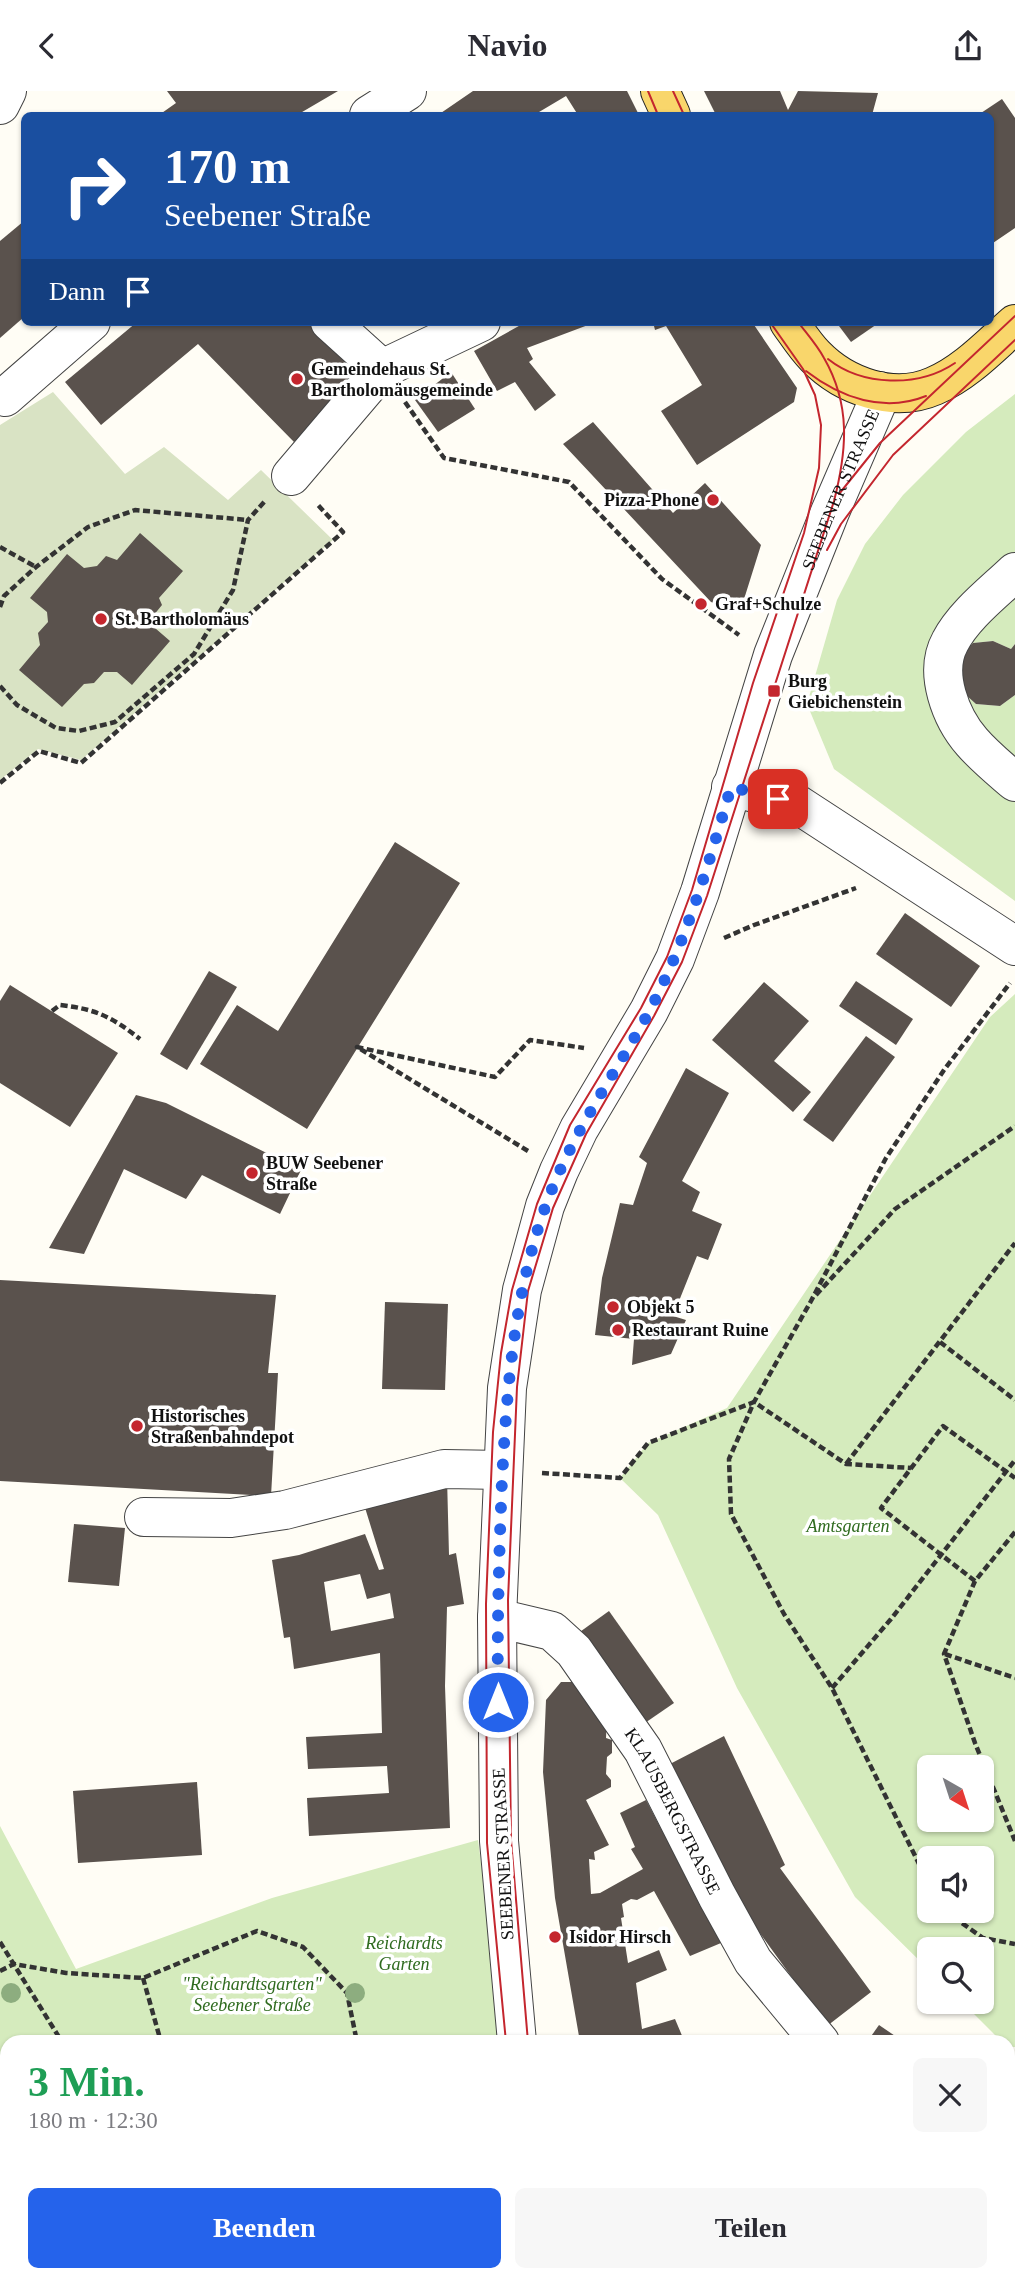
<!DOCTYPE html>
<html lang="de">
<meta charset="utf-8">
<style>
body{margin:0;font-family:"Times New Roman",serif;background:#f7f7f7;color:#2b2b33;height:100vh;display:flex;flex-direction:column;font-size:26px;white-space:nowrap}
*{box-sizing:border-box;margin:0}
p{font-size:23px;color:#7c7c81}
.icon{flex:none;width:38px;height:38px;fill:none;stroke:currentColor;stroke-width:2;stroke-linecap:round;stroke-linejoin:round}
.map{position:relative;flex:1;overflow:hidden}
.side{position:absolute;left:0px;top:1944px;width:1015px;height:247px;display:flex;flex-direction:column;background:#fff;border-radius:21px 21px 0 0;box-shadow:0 2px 5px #0004}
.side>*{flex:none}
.banner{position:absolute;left:21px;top:21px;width:973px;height:214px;border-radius:10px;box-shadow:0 2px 5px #0004;background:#1a4fa0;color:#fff;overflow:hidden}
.needle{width:46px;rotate:141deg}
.controls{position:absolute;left:917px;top:1664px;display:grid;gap:14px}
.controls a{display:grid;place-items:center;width:77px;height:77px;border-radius:10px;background:#fff;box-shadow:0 2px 5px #0004;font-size:35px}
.pin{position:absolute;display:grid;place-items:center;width:60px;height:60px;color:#fff;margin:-30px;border-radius:14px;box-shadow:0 4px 10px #0006}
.me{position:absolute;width:77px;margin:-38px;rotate:0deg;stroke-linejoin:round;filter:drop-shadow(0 0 5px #0008)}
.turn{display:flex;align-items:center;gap:24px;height:147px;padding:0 28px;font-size:32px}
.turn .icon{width:91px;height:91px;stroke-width:2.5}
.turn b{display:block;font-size:49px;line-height:60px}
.then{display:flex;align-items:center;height:66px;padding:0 28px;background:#0003;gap:14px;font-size:26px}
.round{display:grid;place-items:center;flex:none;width:74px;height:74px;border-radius:10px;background:#f7f7f7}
.overview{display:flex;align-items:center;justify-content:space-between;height:119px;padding:0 28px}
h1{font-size:42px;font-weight:700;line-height:52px;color:#1e9e55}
.cta{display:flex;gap:14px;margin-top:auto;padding:14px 28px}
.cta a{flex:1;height:80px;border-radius:10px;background:#2563eb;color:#fff;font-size:28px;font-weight:700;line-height:80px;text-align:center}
.cta a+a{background:#f7f7f7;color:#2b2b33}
header{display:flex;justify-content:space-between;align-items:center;height:91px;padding:0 28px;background:#fff;font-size:32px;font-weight:700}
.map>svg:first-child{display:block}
.green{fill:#d5ebbd;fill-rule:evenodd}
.cemetery{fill:#d9e3c4}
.building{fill:#5a524d;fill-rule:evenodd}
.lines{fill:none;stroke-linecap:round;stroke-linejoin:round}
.minor-casing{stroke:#444;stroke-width:40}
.major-casing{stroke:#222;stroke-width:40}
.path{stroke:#333;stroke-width:4.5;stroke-dasharray:7 3.5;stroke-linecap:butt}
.minor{stroke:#fff;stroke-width:38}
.major{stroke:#f9d66b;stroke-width:38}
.tram{stroke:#c4262e;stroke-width:2}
.tree{fill:#8dad7f}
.route{stroke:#2563eb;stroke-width:12;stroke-dasharray:0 21.6}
.poi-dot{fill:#c4262e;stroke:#fff;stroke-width:2.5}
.labels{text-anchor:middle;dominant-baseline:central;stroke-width:7;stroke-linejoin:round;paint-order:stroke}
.poi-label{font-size:18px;font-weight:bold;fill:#111;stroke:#fff;text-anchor:start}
.street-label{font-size:18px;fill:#111;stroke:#fff}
.park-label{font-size:18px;font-style:italic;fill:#2f6b1f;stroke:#fff}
</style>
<header><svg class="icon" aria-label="back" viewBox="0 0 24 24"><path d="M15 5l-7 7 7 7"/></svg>Navio<svg class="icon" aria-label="share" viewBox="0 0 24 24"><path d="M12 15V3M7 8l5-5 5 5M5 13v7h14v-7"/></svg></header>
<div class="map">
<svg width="1015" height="2190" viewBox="0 0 1015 2190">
<rect width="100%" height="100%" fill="#fffdf5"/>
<!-- green -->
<g class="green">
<polygon points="1015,303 1015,553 1011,558 993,550 973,552 956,595 976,613 1000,615 1015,604 1015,810 834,678 807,613 837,509 865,453 903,404 966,341"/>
<path d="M1015 903V1956H1008V1951H1002L962 1911H982V1858H929V1879L855 1806 737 1597 658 1424 620 1387 648 1352 727 1317 990 926ZM929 1676H982V1729H929ZM929 1768H982V1820H929Z"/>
<polygon points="0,1735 76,1878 272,1807 478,1749 505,1951 7,1951 7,2184 529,2184 529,2190 0,2190"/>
</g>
<!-- cemetery -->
<polygon class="cemetery" points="53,301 125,383 164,356 228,409 261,379 333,449 81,669 38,658 0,689 0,334"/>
<!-- building -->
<g class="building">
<polygon points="167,0 338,0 297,24 159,24 176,12"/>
<polygon points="473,0 627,0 639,24 578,24 566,5 534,24 438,24"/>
<polygon points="704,0 780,0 788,19 798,0 878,2 872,24 716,24"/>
<polygon points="1002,8 1015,27 1015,137 990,154 990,24 978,24"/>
<polygon points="24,130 24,226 0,247 0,150"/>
<polygon points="137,231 309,231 364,285 294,351 198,253 101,334 65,291"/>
<polygon points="526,231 596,231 527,257 533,268 529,271 556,304 535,320 515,291 497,300 474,260"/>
<polygon points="653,231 752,231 797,297 794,311 697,374 661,320 702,294 666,235 655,239"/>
<polygon points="836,231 880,231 851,251"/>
<polygon points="451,281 475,318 438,341 415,309"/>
<polygon points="593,331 673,422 705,392 761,454 740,521 711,511 563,353"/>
<polygon points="140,442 183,480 159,507 162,514 153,525 155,537 170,550 132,594 117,581 104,581 94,592 84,593 62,616 19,579 40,554 38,542 48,531 47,521 30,507 67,463 84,477 97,475 106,465 117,469"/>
<polygon points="993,550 1011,558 1015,553 1015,604 1000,615 976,613 956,595 957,570 973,552"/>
<polygon points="395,751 460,792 307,1038 200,973 237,914 278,940"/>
<polygon points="905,822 980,875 951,916 876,863"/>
<polygon points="209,880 237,896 187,979 160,963"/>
<polygon points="856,890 913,928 896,954 839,915"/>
<polygon points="764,891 809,930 774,970 811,1001 793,1021 712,949"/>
<polygon points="10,894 118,962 70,1036 0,992 0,910"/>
<polygon points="866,945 895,966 833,1051 803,1029"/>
<polygon points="686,977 729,1002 682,1090 700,1101 692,1120 722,1133 708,1169 697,1165 673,1225 686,1229 671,1263 632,1274 634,1248 595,1244 602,1187 620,1112 633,1114 647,1072 639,1066"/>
<polygon points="136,1004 166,1012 301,1079 280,1123 202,1084 186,1108 124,1078 84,1163 49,1157"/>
<polygon points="0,1189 276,1204 268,1282 278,1282 271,1405 0,1390"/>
<polygon points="385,1211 448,1213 445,1299 382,1298"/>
<path d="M447 1386 449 1464 456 1462 464 1513 447 1516 445 1595 450 1737 309 1745 307 1707 389 1702 387 1675 308 1678 306 1646 382 1642 380 1562 294 1578 290 1546 284 1547 272 1469 299 1464 365 1443 379 1479 384 1478 362 1407ZM360 1483 367 1508 390 1502 394 1527 331 1540 324 1491Z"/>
<polygon points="74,1433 125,1437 119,1495 68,1491"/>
<polygon points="609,1520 674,1612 642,1634 577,1543"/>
<polygon points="561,1591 580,1591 607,1624 606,1647 612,1649 612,1662 607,1666 606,1683 611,1689 611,1696 586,1709 609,1754 594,1761 595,1769 589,1768 591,1803 600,1802 643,1778 631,1758 635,1756 620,1722 646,1709 721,1852 690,1865 654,1800 637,1809 631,1808 622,1813 624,1826 621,1827 628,1872 659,1859 667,1879 636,1892 642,1938 675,1928 683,1947 677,1951 580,1951 555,1807 543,1681 546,1609"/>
<polygon points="724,1645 785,1774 780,1777 871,1901 827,1935 731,1802 668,1674"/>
<polygon points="197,1691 202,1764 78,1772 73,1700"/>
<polygon points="879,1934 904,1951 867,1951"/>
<polygon points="1008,2093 1015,2097 1015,2178 1008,2173"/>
<polygon points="594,2184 661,2184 661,2190 593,2190"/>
<rect x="720" y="2184" width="67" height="6"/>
</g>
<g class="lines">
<defs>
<g id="minor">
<polyline points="0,14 7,0"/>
<polyline points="369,24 407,0"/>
<polyline points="330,231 382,278 481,231"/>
<polyline points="5,306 91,231"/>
<polyline points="291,385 382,278"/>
<path d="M1015 481C993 502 964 524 950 551 933 582 951 627 972 651 985 666 1000 678 1015 691"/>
<polyline points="731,696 797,713 1015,855"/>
<polyline points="144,1426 231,1427 285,1419 444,1378 503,1379"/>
<path id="s1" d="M497 1527 552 1540 574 1560 643 1659 717 1805 753 1870 820 1951"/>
<path id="s2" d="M517 1951 499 1750 497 1527 507 1297 522 1199 545 1115 559 1080 579 1038 649 920 675 868 700 801 773 564 830 421 878 310 879 300"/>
<polyline points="1008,2083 1015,2088"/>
<polyline points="539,2184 540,2190"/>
</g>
<g id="major">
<polyline points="660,0 671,24"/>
<path d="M789 231C797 242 805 255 815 265 844 295 893 313 934 295 965 282 990 255 1015 233"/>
</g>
</defs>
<!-- minor casing -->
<use href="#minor" class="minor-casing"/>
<!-- major casing -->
<use href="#major" class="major-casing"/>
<!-- path -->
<g class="path">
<polyline points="405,311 444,367 569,391 662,488 739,544"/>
<polyline points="0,456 36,476"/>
<polyline points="0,516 4,505 36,476 88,436 135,419 248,429"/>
<polyline points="0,595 17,614 56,637 79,640 115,631 194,563 233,499 248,429 265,410"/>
<polyline points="0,692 39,660 81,672 343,441 317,413"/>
<polyline points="724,847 754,834 856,797"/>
<path d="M52 920 60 914C96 918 112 926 140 948"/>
<polyline points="528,1060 357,956 495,986 530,949 584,957"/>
<polyline points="816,1204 895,1118 1015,1035"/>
<polyline points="940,1251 1015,1309"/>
<polyline points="846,1373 1015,1152"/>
<polyline points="542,1382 620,1387 648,1352 754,1311 846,1373 911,1377"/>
<polyline points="1015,1441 975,1490 944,1563 975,1652 1015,1750"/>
<polyline points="975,1490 881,1417 943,1335 1015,1387"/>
<polyline points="945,1563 1015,1587"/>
<polyline points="832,1597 891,1528 1015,1369"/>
<polyline points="929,1793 832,1597 784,1523 731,1423 729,1368 754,1311 811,1210 886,1067 944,979 1010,892"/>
<polyline points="945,1820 983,1847 1015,1853"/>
<polyline points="0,1851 62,1951"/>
<polyline points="0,1880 14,1873 66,1882 143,1887 257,1840 303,1856 347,1902 357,1951"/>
<polyline points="143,1887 161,1951"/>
<polyline points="233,2184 240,2190"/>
<polyline points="50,2190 62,2184"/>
<polyline points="426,2190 428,2184"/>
</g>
<!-- minor -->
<use href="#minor" class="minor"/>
<!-- major -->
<use href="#major" class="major"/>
<!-- tram -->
<g class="tram">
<polyline points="648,0 658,24"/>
<polyline points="673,0 684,24"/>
<path d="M828 268C862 295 918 297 955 272"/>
<path d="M806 280C841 307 884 322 926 305"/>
<polyline points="839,403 880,352 1015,225"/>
<polyline points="827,459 841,433 893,364 1015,249"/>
<polyline points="506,1951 487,1752 486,1513 493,1341 501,1262 512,1199 537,1113 570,1034 641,917 667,866 692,799 753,592 804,442 819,377 821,334 815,304 803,278 770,231"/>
<path d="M528 1951 511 1749 508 1509 517 1296 528 1200 553 1117 586 1043 654 925 682 871 707 805 834 410C847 359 851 314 824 267 817 254 807 243 798 231"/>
<polyline points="527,2184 527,2190"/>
<polyline points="548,2184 549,2190"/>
</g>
</g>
<!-- trees -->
<g class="tree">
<circle cx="11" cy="1902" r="10"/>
<circle cx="355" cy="1902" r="10"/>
</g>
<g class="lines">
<!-- route -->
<path class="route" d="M498 1611C497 1537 499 1463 502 1389 507 1296 514 1203 546 1114 571 1043 615 984 650 919 687 848 709 772 731 696L778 708"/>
</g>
<!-- markers -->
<g class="poi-dot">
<circle cx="297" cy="288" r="7"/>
<circle cx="713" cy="409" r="7"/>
<circle cx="701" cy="513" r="7"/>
<circle cx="101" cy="528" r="7"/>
<rect x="767" y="593" width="14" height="14" rx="3.5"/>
<circle cx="252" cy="1082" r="7"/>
<circle cx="613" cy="1216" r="7"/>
<circle cx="618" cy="1239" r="7"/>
<circle cx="137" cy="1335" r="7"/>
<circle cx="555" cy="1846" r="7"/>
</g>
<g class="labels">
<!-- poi labels -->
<g class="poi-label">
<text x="311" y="278">Gemeindehaus St.<tspan x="311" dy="21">Bartholomäusgemeinde</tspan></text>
<text x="699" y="409" text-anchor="end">Pizza-Phone</text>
<text x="715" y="513">Graf+Schulze</text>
<text x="115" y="528">St. Bartholomäus</text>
<text x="788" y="590">Burg<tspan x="788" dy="21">Giebichenstein</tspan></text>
<text x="266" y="1072">BUW Seebener<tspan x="266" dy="21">Straße</tspan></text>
<text x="627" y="1216">Objekt 5</text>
<text x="632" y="1239">Restaurant Ruine</text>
<text x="151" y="1325">Historisches<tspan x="151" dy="21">Straßenbahndepot</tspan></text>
<text x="569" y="1846">Isidor Hirsch</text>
</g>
<!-- street labels -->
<g class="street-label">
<text stroke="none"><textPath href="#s2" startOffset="1619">SEEBENER STRASSE</textPath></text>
<text stroke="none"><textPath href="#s1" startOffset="275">KLAUSBERGSTRASSE</textPath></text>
<text transform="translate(503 1763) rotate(-93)">SEEBENER STRASSE</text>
</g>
<!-- park labels -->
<g class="park-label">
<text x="848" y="1435">Amtsgarten</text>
<text x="404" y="1852">Reichardts<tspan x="404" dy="21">Garten</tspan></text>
<text x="252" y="1893">"Reichardtsgarten"<tspan x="252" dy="21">Seebener Straße</tspan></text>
</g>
</g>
</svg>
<div class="controls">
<a><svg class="needle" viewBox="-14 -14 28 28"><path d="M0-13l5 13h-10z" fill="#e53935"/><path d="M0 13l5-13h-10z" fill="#7c7c81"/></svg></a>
<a><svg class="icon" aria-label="sound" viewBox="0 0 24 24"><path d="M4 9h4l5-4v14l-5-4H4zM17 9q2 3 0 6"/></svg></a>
<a><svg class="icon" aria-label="search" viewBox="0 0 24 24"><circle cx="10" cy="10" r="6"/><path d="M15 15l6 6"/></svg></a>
</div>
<div class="pin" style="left:778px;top:708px;background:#d93025"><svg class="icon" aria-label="arrive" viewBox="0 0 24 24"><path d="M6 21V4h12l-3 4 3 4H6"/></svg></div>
<svg class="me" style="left:498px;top:1611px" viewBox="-20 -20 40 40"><circle r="17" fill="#2563eb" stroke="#fff" stroke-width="3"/><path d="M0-11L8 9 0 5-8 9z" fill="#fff"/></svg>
<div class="banner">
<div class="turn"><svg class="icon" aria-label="right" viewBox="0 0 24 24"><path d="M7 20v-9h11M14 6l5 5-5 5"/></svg><div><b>170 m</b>Seebener Straße</div></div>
<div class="then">Dann<svg class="icon" aria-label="arrive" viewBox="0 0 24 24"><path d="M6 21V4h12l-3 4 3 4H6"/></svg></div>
</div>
<section class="side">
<div class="overview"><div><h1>3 Min.</h1><p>180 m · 12:30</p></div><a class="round"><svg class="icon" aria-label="close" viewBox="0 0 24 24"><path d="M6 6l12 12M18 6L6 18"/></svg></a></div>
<div class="cta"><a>Beenden</a><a>Teilen</a></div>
</section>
</div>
